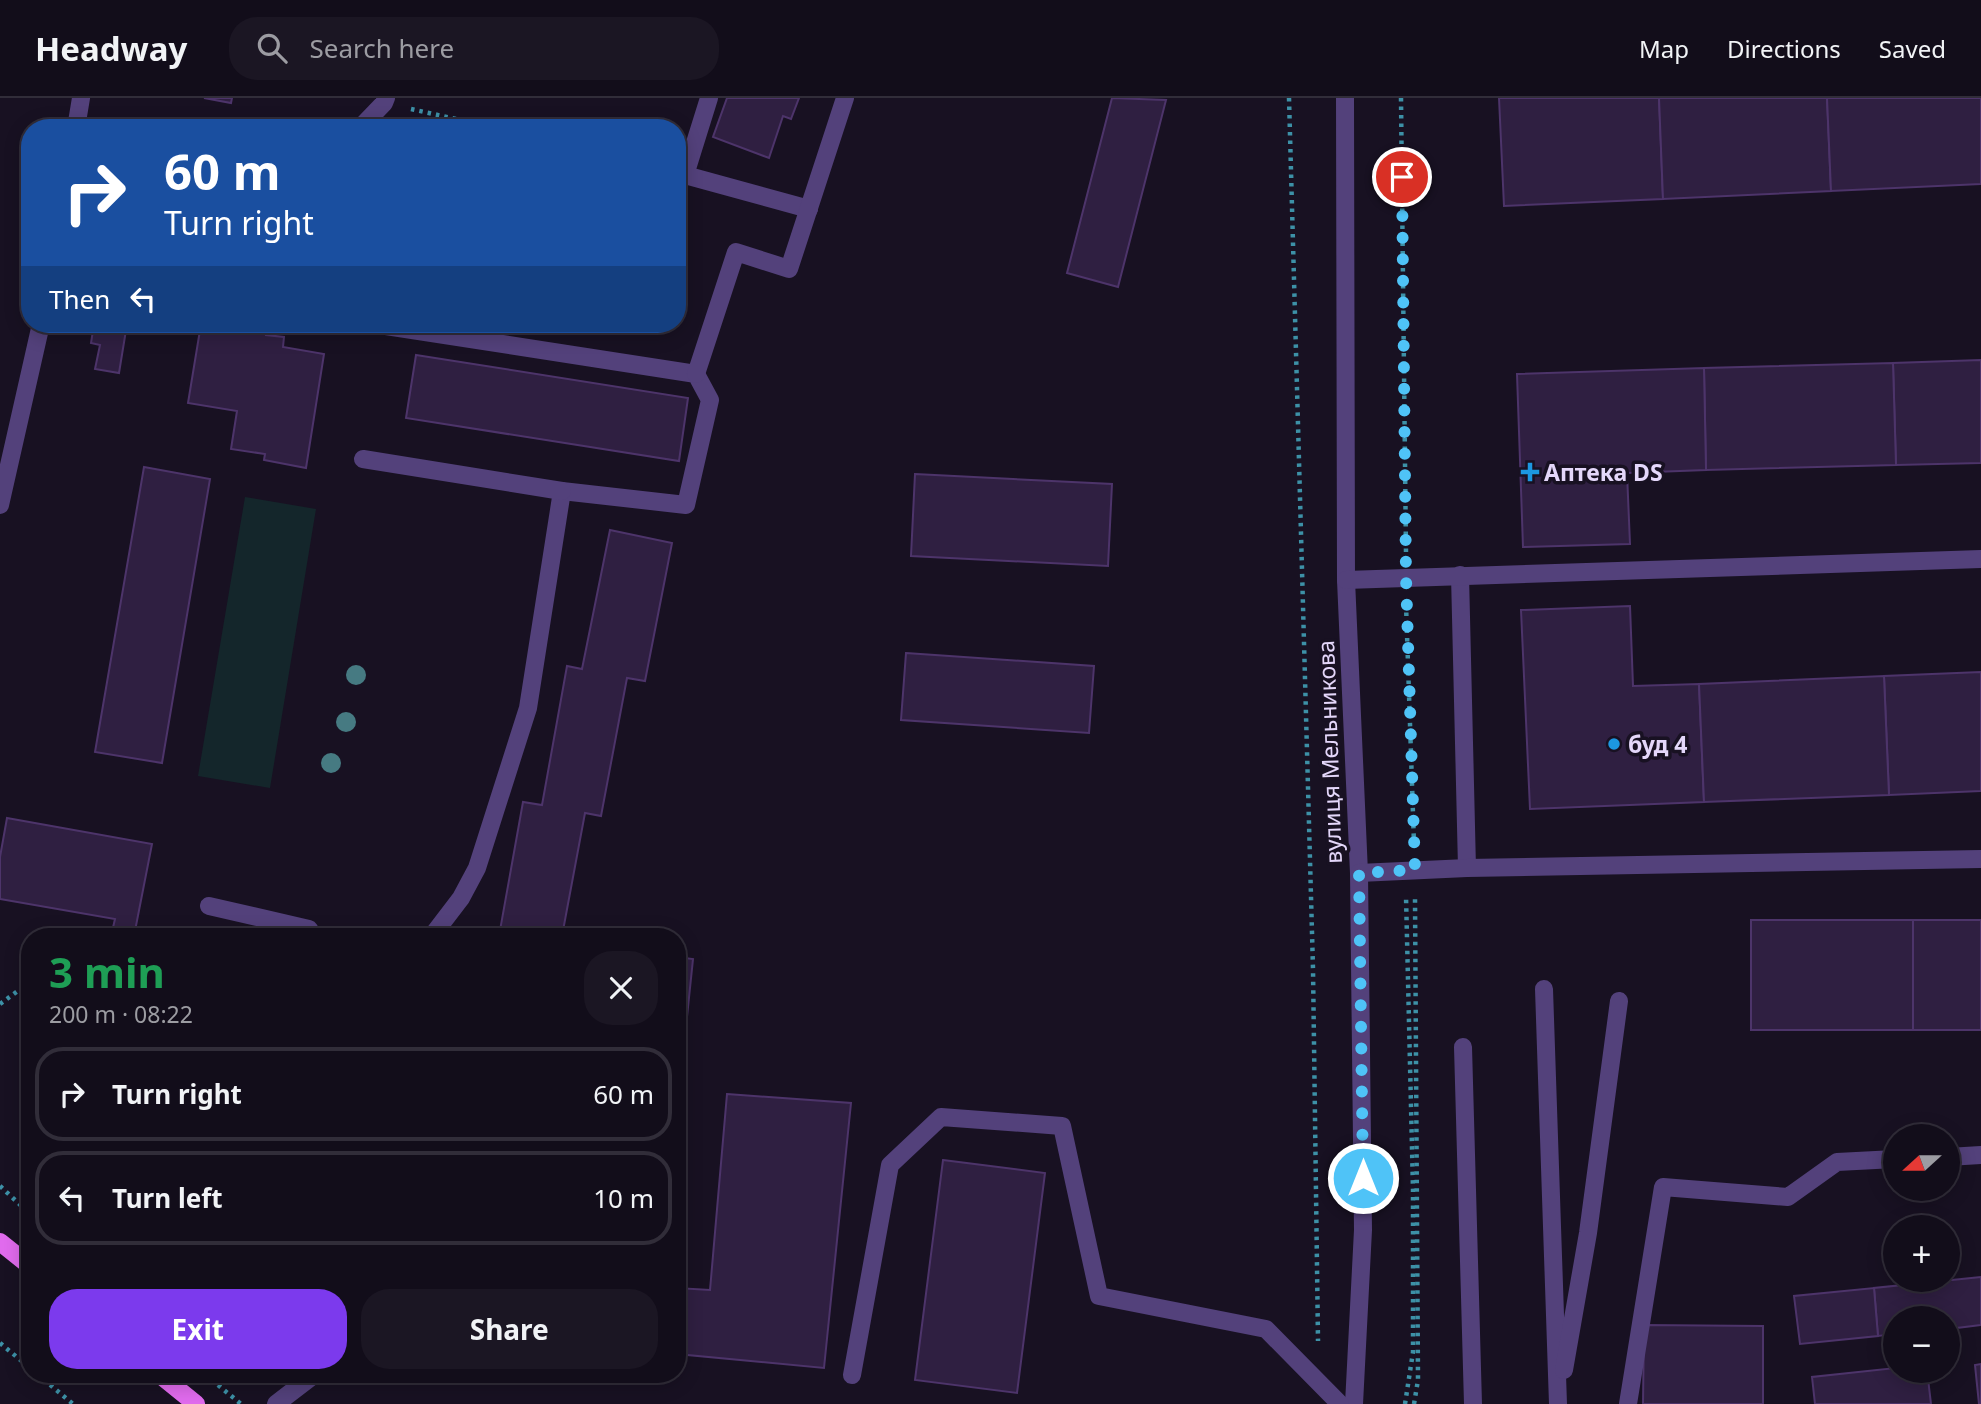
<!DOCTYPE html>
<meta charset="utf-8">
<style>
body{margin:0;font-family:"Noto Sans",sans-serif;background:#1b1623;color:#f1f3f6;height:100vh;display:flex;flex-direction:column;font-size:26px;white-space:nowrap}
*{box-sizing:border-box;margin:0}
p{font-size:23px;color:#9c9ca2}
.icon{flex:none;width:38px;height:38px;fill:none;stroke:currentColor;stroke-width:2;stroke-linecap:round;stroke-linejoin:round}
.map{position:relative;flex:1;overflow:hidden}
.side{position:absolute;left:21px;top:830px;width:665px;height:455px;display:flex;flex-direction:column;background:#120d1a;border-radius:28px;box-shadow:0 4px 18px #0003,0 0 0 2px #312d39}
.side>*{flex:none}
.guide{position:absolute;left:21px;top:21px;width:665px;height:214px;border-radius:28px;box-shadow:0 4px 18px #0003,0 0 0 2px #312d39;background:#1a4fa0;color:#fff;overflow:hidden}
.needle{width:46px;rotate:249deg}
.fabs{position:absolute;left:1883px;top:1026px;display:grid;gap:14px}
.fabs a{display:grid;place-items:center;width:77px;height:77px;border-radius:50%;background:#120d1a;box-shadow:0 4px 18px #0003,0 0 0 2px #312d39;font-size:35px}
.pin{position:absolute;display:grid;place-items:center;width:60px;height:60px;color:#fff;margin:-30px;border:4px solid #fff;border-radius:50%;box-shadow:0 2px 7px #0007}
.me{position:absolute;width:77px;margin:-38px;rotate:0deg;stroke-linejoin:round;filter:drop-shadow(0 0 5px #0008)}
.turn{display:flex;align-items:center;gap:24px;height:147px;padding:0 28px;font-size:32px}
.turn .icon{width:91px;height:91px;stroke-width:2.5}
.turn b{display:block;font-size:49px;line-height:60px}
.then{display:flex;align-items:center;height:66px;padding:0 28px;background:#0003;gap:14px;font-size:26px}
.round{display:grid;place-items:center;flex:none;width:74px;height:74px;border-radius:28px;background:#1b1623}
.summary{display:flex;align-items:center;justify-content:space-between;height:119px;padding:0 28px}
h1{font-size:42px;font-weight:700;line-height:52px;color:#1e9e55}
.button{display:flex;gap:14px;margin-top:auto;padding:14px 28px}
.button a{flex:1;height:80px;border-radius:28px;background:#7c3aed;color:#fff;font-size:28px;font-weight:700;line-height:80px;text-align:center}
.button a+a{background:#1b1623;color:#f1f3f6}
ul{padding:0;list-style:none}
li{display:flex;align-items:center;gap:21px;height:94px;margin:0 14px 10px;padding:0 14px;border:4px solid #312d39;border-radius:28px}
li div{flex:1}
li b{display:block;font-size:26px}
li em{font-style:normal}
header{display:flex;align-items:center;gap:42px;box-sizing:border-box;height:98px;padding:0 35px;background:#120d1a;border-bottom:2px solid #312d39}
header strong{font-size:33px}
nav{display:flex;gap:38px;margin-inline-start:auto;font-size:24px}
.search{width:490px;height:63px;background:#1b1623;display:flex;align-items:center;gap:18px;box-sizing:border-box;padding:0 24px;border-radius:28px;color:#9c9ca2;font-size:26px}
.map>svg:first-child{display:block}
.green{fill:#14262b}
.building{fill:#2f1f41;stroke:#4d346a;stroke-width:2}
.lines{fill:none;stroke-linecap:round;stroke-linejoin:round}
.path{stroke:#3d91a7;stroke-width:4.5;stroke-dasharray:3.5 5;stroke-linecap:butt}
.minor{stroke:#53417b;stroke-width:18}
.major{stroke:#e06bed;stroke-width:18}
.tree{fill:#467a82}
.route{stroke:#4fc3f7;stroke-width:12;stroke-dasharray:0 21.6}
.poi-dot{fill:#1c97e1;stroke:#181122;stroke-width:2.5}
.labels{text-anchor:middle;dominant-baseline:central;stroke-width:7;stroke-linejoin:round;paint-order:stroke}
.poi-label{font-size:23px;font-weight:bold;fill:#e4d7fa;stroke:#181122;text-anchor:start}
.street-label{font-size:23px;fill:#e4d7fa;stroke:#181122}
</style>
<header>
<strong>Headway</strong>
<div class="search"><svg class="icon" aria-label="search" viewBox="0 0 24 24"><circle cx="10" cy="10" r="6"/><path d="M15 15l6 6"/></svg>Search here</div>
<nav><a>Map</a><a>Directions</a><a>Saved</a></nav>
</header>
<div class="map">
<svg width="1981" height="1306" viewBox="0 0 1981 1306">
<rect width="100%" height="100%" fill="#181122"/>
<!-- green -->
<polygon class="green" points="245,399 316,411 270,690 198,678"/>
<!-- building -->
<g class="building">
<polygon points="204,0 232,0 231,5"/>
<polygon points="727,0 799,0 791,21 783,18 769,60 713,39"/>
<polygon points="1112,0 1166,2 1118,189 1067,175"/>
<polygon points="1499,0 1659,0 1663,101 1504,108"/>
<polygon points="1659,0 1827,0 1831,93 1663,101"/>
<polygon points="1827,0 1981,0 1981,86 1831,93"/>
<polygon points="30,121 30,169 22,168"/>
<polygon points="94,226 127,226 119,275 95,271 100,247 91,245"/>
<polygon points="201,226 240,226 267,230 266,237 284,239 283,249 324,256 306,370 264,362 265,356 231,351 237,313 188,305"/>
<polygon points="416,257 688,300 679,363 406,320"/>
<polygon points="1981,262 1981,365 1896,367 1893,265"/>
<polygon points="1893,265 1896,367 1706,372 1704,270"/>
<polygon points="1704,270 1706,372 1627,375 1630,446 1523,449 1517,276"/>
<polygon points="144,369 210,381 162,665 95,654"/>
<polygon points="915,376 1112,386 1108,468 911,458"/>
<polygon points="610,432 672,445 645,583 627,580 601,718 585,715 562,838 499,838 523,704 542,707 567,568 582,571"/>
<polygon points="1630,508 1633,588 1699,586 1704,704 1530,711 1521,512"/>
<polygon points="906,555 1094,568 1089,635 901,622"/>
<polygon points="1981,574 1981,693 1889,697 1884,578"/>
<polygon points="1884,578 1889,697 1704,704 1699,586"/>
<polygon points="7,720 152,746 134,838 111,838 115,821 0,801 0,759"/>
<rect x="1751" y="822" width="162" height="110"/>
<rect x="1913" y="822" width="68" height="110"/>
<polygon points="677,859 693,861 677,1015"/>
<polygon points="727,996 851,1005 824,1270 677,1256 677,1190 710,1192"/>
<polygon points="943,1062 1045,1075 1017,1295 915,1282"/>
<polygon points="1981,1179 1981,1227 1948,1231 1948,1220 1895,1220 1895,1236 1878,1238 1874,1190"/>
<polygon points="1874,1190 1878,1238 1800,1246 1794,1198"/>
<polygon points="1644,1227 1763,1228 1763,1306 1643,1306"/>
<polygon points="1981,1266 1981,1306 1979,1306 1975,1267"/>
<polygon points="1895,1270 1895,1272 1927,1272 1931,1306 1815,1306 1812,1279"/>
</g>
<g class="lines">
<!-- path -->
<g class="path">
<polyline points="1289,0 1313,871 1318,1243"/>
<polyline points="1401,0 1406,455"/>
<polyline points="411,11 496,30"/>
<polyline points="1406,506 1414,746"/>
<polyline points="0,906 30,884"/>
<polyline points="0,1088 30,1116"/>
<polyline points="0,1245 30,1270"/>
<polyline points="37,1276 73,1306"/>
<polyline points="218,1287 241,1306"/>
<polyline points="1405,1306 1413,1254 1413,1092 1406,798"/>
<polyline points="1414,1306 1418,1282 1415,800"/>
</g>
<!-- minor -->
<g class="minor">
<polyline points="709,0 685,77 809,111"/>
<polyline points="1345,0 1346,482 1359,775 1363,1132 1354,1306"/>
<polyline points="76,30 81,0"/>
<polyline points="360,30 384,5 386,0"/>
<polyline points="373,226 696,276 710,302 686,407 562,393 528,610 477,770 461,800 432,838"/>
<polyline points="696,276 736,154 789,171 845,0"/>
<polyline points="363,361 562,393"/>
<polyline points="0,407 41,226"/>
<polyline points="1460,477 1467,770"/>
<polyline points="1346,482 1981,461"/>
<polyline points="1359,775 1467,770 1981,761"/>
<polyline points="209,808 309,831 313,838"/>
<polyline points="1544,891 1558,1306"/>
<polyline points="1463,949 1473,1306"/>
<polyline points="1948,1059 1981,1057"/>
<polyline points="1564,1272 1588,1135 1619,903"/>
<polyline points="852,1277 890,1067 941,1019 1062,1028 1099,1198 1266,1231 1340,1306"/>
<polyline points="276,1306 315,1276"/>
<polyline points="1628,1306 1663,1089 1788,1099 1837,1064 1895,1061"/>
</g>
<!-- major -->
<g class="major">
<polyline points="0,1144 30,1168"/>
<polyline points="159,1276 196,1306"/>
</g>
</g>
<!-- trees -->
<g class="tree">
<circle cx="356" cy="577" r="10"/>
<circle cx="346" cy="624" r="10"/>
<circle cx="331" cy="665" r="10"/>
</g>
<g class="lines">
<!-- route -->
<polyline class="route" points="1363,1080 1359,775 1415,772 1406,479 1402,79"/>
</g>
<!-- markers -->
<g class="poi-dot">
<path d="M1526.5 363.5h7v7h7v7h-7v7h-7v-7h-7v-7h7z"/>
<circle cx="1614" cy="646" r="7"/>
</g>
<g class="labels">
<!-- poi labels -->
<g class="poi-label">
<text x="1544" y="374">Аптека DS</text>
<text x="1628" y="646">буд 4</text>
</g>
<!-- street labels -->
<g class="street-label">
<text transform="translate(1329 654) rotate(-92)">вулиця Мельникова</text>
</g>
</g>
</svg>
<div class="fabs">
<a><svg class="needle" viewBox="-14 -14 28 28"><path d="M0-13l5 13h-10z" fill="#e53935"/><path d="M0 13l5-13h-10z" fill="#9c9ca2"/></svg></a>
<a>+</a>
<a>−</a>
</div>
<div class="pin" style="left:1402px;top:79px;background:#d93025"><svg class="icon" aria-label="arrive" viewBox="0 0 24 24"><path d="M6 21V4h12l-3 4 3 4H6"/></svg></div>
<svg class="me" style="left:1363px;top:1080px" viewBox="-20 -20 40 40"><circle r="17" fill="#4fc3f7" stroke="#fff" stroke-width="3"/><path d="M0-11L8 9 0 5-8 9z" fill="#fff"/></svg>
<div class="guide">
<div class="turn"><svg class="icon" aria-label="right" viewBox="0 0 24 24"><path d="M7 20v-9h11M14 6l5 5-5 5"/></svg><div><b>60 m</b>Turn right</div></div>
<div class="then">Then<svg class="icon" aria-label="left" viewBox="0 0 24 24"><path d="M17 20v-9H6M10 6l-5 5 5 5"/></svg></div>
</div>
<section class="side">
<div class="summary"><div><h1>3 min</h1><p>200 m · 08:22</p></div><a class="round"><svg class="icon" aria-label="close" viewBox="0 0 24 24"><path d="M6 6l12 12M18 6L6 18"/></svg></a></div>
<ul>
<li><svg class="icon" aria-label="right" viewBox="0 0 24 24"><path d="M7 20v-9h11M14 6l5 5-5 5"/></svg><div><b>Turn right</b></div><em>60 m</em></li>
<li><svg class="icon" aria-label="left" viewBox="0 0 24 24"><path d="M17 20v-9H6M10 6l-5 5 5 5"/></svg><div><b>Turn left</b></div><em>10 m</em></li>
</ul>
<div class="button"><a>Exit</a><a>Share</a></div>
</section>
</div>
